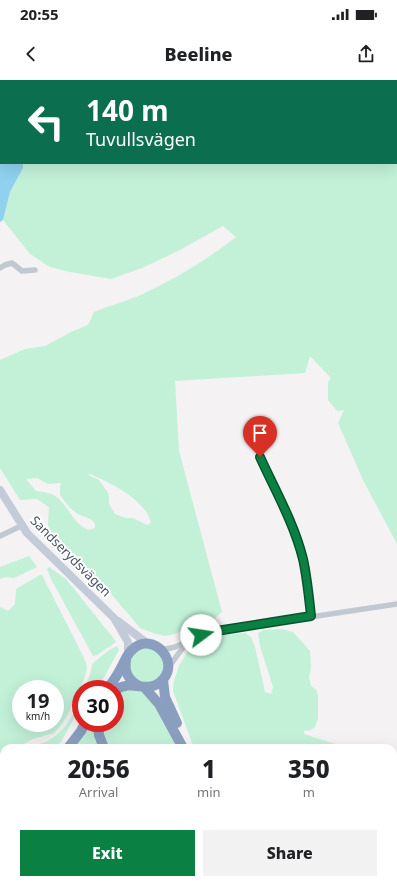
<!DOCTYPE html>
<meta charset="utf-8">
<style>
body{margin:0;font-family:"Noto Sans",sans-serif;background:#f2f2f2;color:#202124;height:100vh;display:flex;flex-direction:column;font-size:15px;white-space:nowrap}
*{box-sizing:border-box;margin:0}
p{font-size:13px;color:#757577}
.icon{flex:none;width:22px;height:22px;fill:none;stroke:currentColor;stroke-width:2;stroke-linecap:round;stroke-linejoin:round}
.map{position:relative;flex:1;overflow:hidden}
.side{position:absolute;left:0px;top:664px;width:397px;height:140px;display:flex;flex-direction:column;background:#fff;border-radius:12px 12px 0 0;box-shadow:0 4px 16px #0002}
.side>*{flex:none}
.top-card{position:absolute;left:0px;top:0px;width:397px;height:84px;box-shadow:0 4px 16px #0002;background:#0b6e4f;color:#fff;overflow:hidden}
.speed{position:absolute;left:12px;top:600px;display:flex;gap:8px;font-size:20px;font-weight:700;text-align:center}
.speed>*{display:grid;place-content:center;width:52px;height:52px;border-radius:50%;background:#fff;box-shadow:0 4px 16px #0002;line-height:1}
.speed small{font-size:10px;font-weight:400}
.speed .limit{border:6px solid #d22;background:#fff;color:#111}
.pin{position:absolute;display:grid;place-items:center;width:34px;height:34px;color:#fff;margin:-41px -17px;border-radius:50% 50% 50% 0;rotate:-45deg;box-shadow:0 0 4px #0007}
.pin .icon{rotate:45deg}
.me{position:absolute;width:44px;margin:-22px;rotate:76deg;stroke-linejoin:round;filter:drop-shadow(0 0 3px #0008)}
.turn{display:flex;align-items:center;gap:14px;height:84px;padding:0 20px;font-size:18px}
.turn .icon{width:52px;height:52px;stroke-width:2.5}
.turn b{display:block;font-size:28px;line-height:34px}
.eta{display:flex;justify-content:space-evenly;align-items:center;height:68px;text-align:center}
.eta b{font-size:24px;font-weight:800;line-height:28px}
.cta{display:flex;gap:8px;margin-top:auto;padding:8px 20px}
.cta a{flex:1;height:46px;border-radius:0px;background:#0b8043;color:#fff;font-size:16px;font-weight:800;line-height:46px;text-align:center}
.cta a+a{background:#f2f2f2;color:#202124}
.status{display:flex;justify-content:space-between;align-items:center;height:28px;padding:0 20px;background:#fff;direction:ltr}
.status svg{height:11px;fill:currentColor}
header{display:flex;justify-content:space-between;align-items:center;height:52px;padding:0 20px;background:#fff;font-size:18px;font-weight:800}
.map>svg:first-child{display:block}
.green{fill:#c2f1d8;fill-rule:evenodd}
.water{fill:#8fd1ee}
.lines{fill:none;stroke-linecap:round;stroke-linejoin:round}
.stream{stroke:#8fd1ee;stroke-width:1.5}
.street{stroke:#c0c8d1;stroke-width:5.5}
.secondary{stroke:#c3cbd8;stroke-width:8}
.highway{stroke:#8a9fc0;stroke-width:10}
.route-casing{stroke:#07532c;stroke-width:10}
.route{stroke:#0b8043;stroke-width:7}
.labels{text-anchor:middle;dominant-baseline:central;stroke-width:4;stroke-linejoin:round;paint-order:stroke}
.street-label{font-size:13px;fill:#495360;stroke:#fff}
</style>
<div class="status"><b>20:55</b><svg viewBox="0 0 49 12"><path d="M0 12V9h3v3zM5 12V6h3v6zM10 12V3h3v9zM15 12V0h3v12zM26 1h20v11H26zM47 4h2v5h-2z"/></svg></div>
<header><svg class="icon" aria-label="back" viewBox="0 0 24 24"><path d="M15 5l-7 7 7 7"/></svg>Beeline<svg class="icon" aria-label="share" viewBox="0 0 24 24"><path d="M12 15V3M7 8l5-5 5 5M5 13v7h14v-7"/></svg></header>
<div class="map">
<svg width="397" height="804" viewBox="0 0 397 804">
<rect width="100%" height="100%" fill="#f4f2f2"/>
<!-- green -->
<g class="green">
<path d="M146 0H397V464L363 400 338 343 344 330 337 331 328 320V302L331 298 310 276 305 293 175 301 179 371 222 532 214 539 203 540 175 554 165 556 156 554 140 548 102 503 96 502 58 466 48 445 49 427 37 419 20 420 0 388V280L25 269 45 266 73 251 88 245 94 232C110 225 129 221 145 213 177 198 208 179 236 157L223 146 180 170 142 188 111 199 70 192 50 187 30 174 3 140 10 112 23 88V83H396V1H145ZM90 394C111 403 146 420 151 443L147 445 133 438H126L115 434 109 424V414L99 400 88 395ZM37 398 48 404 62 403 60 406V415L70 428 78 434 92 440 95 444V448L89 450C74 444 70 430 59 419 53 413 44 412 36 411L26 399Z"/>
<polygon points="29,476 37,487 14,498 6,497 0,499 0,487"/>
<polygon points="49,487 66,499 114,559 116,562 97,575 93,576 50,497 47,489"/>
<path d="M40 495H42L44 499 81 572 86 583 87 588 84 599 69 632 62 644 54 653 33 659 16 668H4V683H0V527L8 531 15 524 16 509ZM21 609H55V643H21Z"/>
<polygon points="282,549 293,552 310,571 311,587 309,598 311,606 316,610 318,615 318,639 315,647 311,650 304,651 304,654 348,668 194,668 173,611 174,601 179,586 188,571 201,562 222,555 245,553 251,557 255,567 265,612 271,614 273,607 260,566 258,553 264,550"/>
<polygon points="117,566 119,570 99,606 97,609 85,609 91,591 92,584 109,570"/>
<path d="M148 568C161 572 163 577 164 590L155 602 141 603 130 593V579L137 570Z"/>
<polygon points="134,609 148,615 178,668 108,667 105,662 102,643 115,643 115,615 117,613"/>
<path d="M81 618V626L61 662 53 668H24C34 665 46 664 54 657 67 648 75 631 81 618Z"/>
<polygon points="89,643 93,643 100,668 73,668"/>
</g>
<!-- water -->
<polygon class="water" points="0,0 37,0 1,1 1,83 23,83 23,88 10,112 3,140 0,142"/>
<g class="lines">
<!-- stream -->
<polyline class="stream" points="215,0 216,1"/>
<!-- street -->
<g class="street">
<polyline points="0,188 5,185 12,183 22,191 35,190"/>
<path d="M260 377C275 410 294 443 303 479 307 497 309 517 311 536"/>
<polyline points="0,456 21,446"/>
<polyline points="160,568 166,569 175,567 210,552 397,524"/>
<polyline points="169,587 186,563"/>
</g>
<!-- secondary -->
<g class="secondary">
<polyline points="0,410 27,453 114,538 128,562 128,574"/>
<polyline points="118,541 148,564"/>
<polyline points="372,800 373,804"/>
<polyline points="340,804 341,800"/>
</g>
<!-- highway -->
<g class="highway">
<path d="M126 580C124 592 128 600 139 606"/>
<polyline points="163,600 165,617 177,643"/>
<polyline points="144,607 159,624 183,668"/>
<path d="M107 609C113 602 118 594 122 586 125 581 127 574 132 570 153 549 184 585 159 603 145 613 133 599 115 610"/>
<polyline points="98,643 99,655 104,668"/>
<polyline points="68,668 81,651 85,643"/>
<polyline points="393,688 397,687"/>
<polyline points="0,697 4,697"/>
<polyline points="0,704 4,705"/>
<polyline points="184,800 195,804"/>
<polyline points="211,800 216,804"/>
<polyline points="238,804 243,800"/>
</g>
</g>
<g class="lines">
<defs>
<path id="route" d="M201 555 210 552 311 536C309 517 307 497 303 479 294 443 275 410 260 377"/>
</defs>
<!-- route casing -->
<use href="#route" class="route-casing"/>
<!-- route -->
<use href="#route" class="route"/>
</g>
<g class="labels">
<!-- street labels -->
<g class="street-label">
<text transform="translate(71 476) rotate(45)">Sandserydsvägen</text>
</g>
</g>
</svg>
<div class="speed"><div>19<small>km/h</small></div><div class="limit">30</div></div>
<div class="pin" style="left:260px;top:377px;background:#d93025"><svg class="icon" aria-label="arrive" viewBox="0 0 24 24"><path d="M6 21V4h12l-3 4 3 4H6"/></svg></div>
<svg class="me" style="left:201px;top:555px" viewBox="-20 -20 40 40"><circle r="19" fill="#fff"/><path d="M0-13L10 11 0 6-10 11z" fill="#0b8043"/></svg>
<div class="top-card">
<div class="turn"><svg class="icon" aria-label="left" viewBox="0 0 24 24"><path d="M17 20v-9H6M10 6l-5 5 5 5"/></svg><div><b>140 m</b>Tuvullsvägen</div></div>
</div>
<section class="side">
<div class="eta">
<div><b>20:56</b><p>Arrival</p></div>
<div><b>1</b><p>min</p></div>
<div><b>350</b><p>m</p></div>
</div>
<div class="cta"><a>Exit</a><a>Share</a></div>
</section>
</div>
